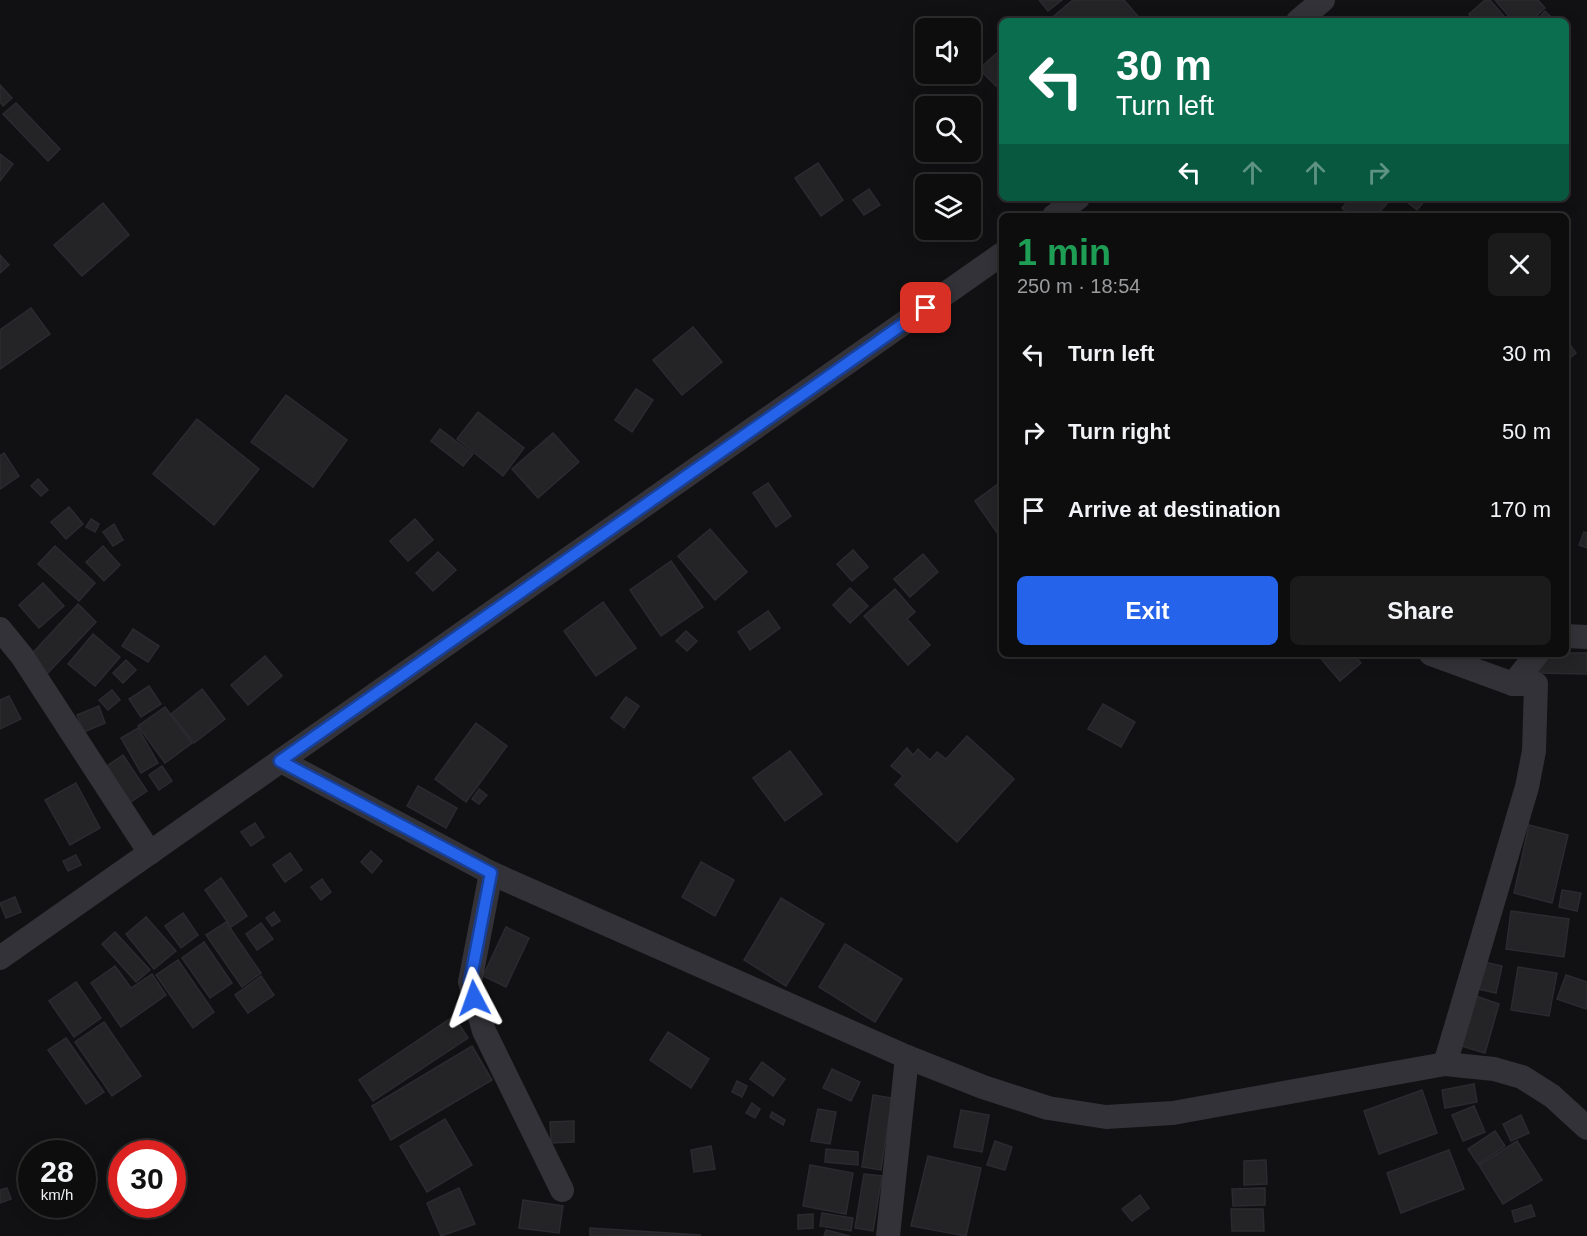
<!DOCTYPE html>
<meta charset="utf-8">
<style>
body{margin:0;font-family:Helvetica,sans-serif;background:#1b1b1c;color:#f1f3f6;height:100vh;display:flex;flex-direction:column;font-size:22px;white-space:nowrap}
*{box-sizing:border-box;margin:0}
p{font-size:20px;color:#9a9c9e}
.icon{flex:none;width:33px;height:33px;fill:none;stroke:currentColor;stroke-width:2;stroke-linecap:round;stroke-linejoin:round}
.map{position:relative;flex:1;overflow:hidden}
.sheet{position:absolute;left:999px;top:213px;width:570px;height:444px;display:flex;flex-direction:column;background:#0d0d0e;border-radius:9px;box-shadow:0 3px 15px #0003,0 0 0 2px #2d2d2e}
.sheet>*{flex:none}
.guide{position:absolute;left:999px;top:18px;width:570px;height:183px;border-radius:9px;box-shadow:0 3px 15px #0003,0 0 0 2px #2d2d2e;background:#0b6e4f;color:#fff;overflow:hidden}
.tools{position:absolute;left:915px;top:18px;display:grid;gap:12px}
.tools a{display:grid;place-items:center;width:66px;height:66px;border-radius:9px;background:#0d0d0e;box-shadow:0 3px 15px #0003,0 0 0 2px #2d2d2e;font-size:30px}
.speed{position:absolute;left:18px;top:1140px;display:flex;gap:12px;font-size:30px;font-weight:700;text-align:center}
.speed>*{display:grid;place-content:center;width:78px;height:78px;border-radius:50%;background:#0d0d0e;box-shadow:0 3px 15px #0003,0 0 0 2px #2d2d2e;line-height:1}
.speed small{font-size:15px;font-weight:400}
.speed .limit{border:9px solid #d22;background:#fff;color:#111}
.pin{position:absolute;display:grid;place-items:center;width:51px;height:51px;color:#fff;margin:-26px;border-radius:12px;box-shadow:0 3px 9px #0006}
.me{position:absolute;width:66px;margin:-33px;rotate:356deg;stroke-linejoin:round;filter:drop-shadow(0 0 4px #0008)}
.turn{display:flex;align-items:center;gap:21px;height:126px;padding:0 18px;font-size:27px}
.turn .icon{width:78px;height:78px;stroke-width:2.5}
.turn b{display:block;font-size:42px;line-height:51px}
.lanes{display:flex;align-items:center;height:57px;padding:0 18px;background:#0003;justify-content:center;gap:30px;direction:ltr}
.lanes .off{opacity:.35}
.round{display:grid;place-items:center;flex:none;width:63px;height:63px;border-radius:9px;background:#1b1b1c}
.headline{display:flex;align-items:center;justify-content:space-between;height:102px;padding:0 18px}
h1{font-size:36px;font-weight:800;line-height:45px;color:#1e9e55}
.cta{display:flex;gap:12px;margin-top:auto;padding:12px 18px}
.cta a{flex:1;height:69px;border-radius:9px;background:#2563eb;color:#fff;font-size:24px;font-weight:800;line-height:69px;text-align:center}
.cta a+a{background:#1b1b1c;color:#f1f3f6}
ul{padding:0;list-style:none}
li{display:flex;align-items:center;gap:18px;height:78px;padding:0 18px}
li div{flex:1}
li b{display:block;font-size:22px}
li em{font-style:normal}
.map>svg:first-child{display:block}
.building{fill:#242427;stroke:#2b2b2f;stroke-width:1.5}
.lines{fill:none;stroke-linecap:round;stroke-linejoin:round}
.minor{stroke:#323238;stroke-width:24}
.route-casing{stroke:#184099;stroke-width:15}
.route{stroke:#2563eb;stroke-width:10}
</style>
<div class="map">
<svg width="1587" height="1236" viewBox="0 0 1587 1236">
<rect width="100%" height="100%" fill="#111113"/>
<!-- building -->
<g class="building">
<polygon points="1039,0 1062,0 1048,11"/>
<polygon points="1073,0 1124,0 1141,20 1048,21"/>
<polygon points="1485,0 1490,0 1508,21 1474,21 1469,14"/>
<polygon points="1495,0 1538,0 1545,8 1531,21 1513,21"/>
<polygon points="1545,11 1555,21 1536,21"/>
<polygon points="999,51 1002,54 1002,80 996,86 979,69"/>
<polygon points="0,85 12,98 3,106 0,102"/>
<polygon points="16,103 60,149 48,161 3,114"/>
<polygon points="0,154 13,164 0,181"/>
<polygon points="818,163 843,200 821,216 795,178"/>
<polygon points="869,189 880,205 864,215 853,200"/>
<polygon points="1351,198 1392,198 1376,216 1350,216 1342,208"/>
<polygon points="1410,198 1427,198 1417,210 1407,202"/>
<polygon points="103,203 129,235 82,276 54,245"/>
<polygon points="0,255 9,265 0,273"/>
<polygon points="31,308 50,334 0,369 0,330"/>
<polygon points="693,327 722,362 682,395 653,360"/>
<polygon points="1566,339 1576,353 1566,361"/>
<polygon points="636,389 653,400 632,432 615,420"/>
<polygon points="286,395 347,440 313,487 251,442"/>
<polygon points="478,412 524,448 503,476 457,439"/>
<polygon points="197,419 259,469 214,525 153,474"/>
<polygon points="440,429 473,454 463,466 431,441"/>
<polygon points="553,433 579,462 538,498 512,469"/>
<polygon points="4,453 19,476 0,489 0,456"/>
<polygon points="38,479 48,490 41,496 31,486"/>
<polygon points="1002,481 1002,531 998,534 975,501"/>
<polygon points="768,483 791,516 776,527 753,493"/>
<polygon points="69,507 83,524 66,539 51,522"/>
<polygon points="91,519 99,524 95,532 86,527"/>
<polygon points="415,519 433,540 408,561 390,541"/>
<polygon points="114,524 123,540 113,546 103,532"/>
<polygon points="710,529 747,572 715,600 678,556"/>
<polygon points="1584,532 1587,533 1587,548 1579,545"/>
<polygon points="55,546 95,583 79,601 38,564"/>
<polygon points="103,546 120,565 104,581 86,562"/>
<polygon points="853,550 868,567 852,581 837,564"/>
<polygon points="438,552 456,570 433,591 416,573"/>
<polygon points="923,554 938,572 910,597 894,579"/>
<polygon points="671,561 703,607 661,636 630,590"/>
<polygon points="43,583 64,606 39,628 19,605"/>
<polygon points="850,588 868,606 850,623 833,605"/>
<polygon points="895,589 915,612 907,619 930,645 908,665 864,616"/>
<polygon points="603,602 636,648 596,676 564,631"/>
<polygon points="78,604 96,622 46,675 28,658"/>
<polygon points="768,611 780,628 750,650 738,632"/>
<polygon points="133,629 159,646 148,662 122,646"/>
<polygon points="686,631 697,641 687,651 676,641"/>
<polygon points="93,634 120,657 95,686 68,664"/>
<polygon points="1566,653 1587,653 1587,674 1539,673 1540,654"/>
<polygon points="1317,654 1353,654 1361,663 1340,681"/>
<polygon points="265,656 282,676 248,705 231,685"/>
<polygon points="126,660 136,670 123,683 113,673"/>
<polygon points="149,686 161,704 141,717 129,699"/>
<polygon points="202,689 225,719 194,743 171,714"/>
<polygon points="112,690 120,700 108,710 99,700"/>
<polygon points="9,696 21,719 0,729 0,700"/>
<polygon points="626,697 639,706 624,728 611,718"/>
<polygon points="1103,704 1135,722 1121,747 1088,729"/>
<polygon points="99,706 105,723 84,732 77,715"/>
<polygon points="165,707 192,743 165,763 138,726"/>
<polygon points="476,723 507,746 466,802 435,779"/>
<polygon points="138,728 158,763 141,773 121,738"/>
<polygon points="967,736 1014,779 957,842 895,785 903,776 891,766 907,748 913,755 918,749 930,760 937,752 946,759"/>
<polygon points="790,751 822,794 785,821 753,778"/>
<polygon points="123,755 147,791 125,806 101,770"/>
<polygon points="162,766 172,781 159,790 149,775"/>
<polygon points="76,783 100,828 70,845 45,800"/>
<polygon points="418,786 457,808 446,828 407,806"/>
<polygon points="479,789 487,795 479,804 472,799"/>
<polygon points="255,823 264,837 251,846 241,832"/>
<polygon points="1529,825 1568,835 1552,903 1514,893"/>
<polygon points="371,851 382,861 372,873 361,862"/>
<polygon points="290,853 302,870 285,882 273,865"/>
<polygon points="76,855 81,865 68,871 63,861"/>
<polygon points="701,862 734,880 715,916 682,897"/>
<polygon points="221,878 247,916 231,927 205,890"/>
<polygon points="322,879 331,892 321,900 311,887"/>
<polygon points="1562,890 1581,893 1577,911 1559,907"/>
<polygon points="15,897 21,912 6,918 0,903"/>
<polygon points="781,898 824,924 786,986 744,960"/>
<polygon points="1511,911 1569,919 1564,957 1506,949"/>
<polygon points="274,912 280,921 272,926 266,918"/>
<polygon points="183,913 198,935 181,948 165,926"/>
<polygon points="146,917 176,951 154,969 126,934"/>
<polygon points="226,922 261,973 242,987 206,935"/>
<polygon points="261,923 273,939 257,950 246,934"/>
<polygon points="506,927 529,938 506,987 483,976"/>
<polygon points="115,932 150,970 136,982 102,944"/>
<polygon points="204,942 232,983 210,998 182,958"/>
<polygon points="845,944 902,979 875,1022 819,987"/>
<polygon points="178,960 214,1012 193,1028 156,975"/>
<polygon points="1480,961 1502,966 1496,993 1473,988"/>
<polygon points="115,966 131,988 152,974 166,995 121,1027 91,983"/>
<polygon points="1518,967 1557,973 1549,1016 1511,1010"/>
<polygon points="1566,975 1587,982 1586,1009 1557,999"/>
<polygon points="261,976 274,995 248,1013 235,995"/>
<polygon points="76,982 101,1018 74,1037 49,1001"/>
<polygon points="1473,995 1499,1004 1485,1053 1458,1045"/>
<polygon points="454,1016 468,1038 373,1101 359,1080"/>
<polygon points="104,1022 141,1076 112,1096 75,1042"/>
<polygon points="668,1032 709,1059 691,1088 650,1060"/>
<polygon points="66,1038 104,1092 86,1104 48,1050"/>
<polygon points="472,1046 492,1080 391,1140 372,1106"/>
<polygon points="762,1062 785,1079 773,1096 750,1079"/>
<polygon points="832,1069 860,1082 851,1101 823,1088"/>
<polygon points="737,1081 747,1086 742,1097 732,1092"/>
<polygon points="1474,1084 1477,1102 1445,1108 1442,1090"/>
<polygon points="1422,1090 1437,1133 1379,1154 1364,1111"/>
<polygon points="873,1095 892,1098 881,1170 862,1167"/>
<polygon points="752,1103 760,1109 755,1118 746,1113"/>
<polygon points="1474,1106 1485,1132 1463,1141 1452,1115"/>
<polygon points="818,1109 836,1112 830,1144 811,1141"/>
<polygon points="961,1110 989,1115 982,1152 954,1147"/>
<polygon points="772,1112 785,1120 783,1125 770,1117"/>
<polygon points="1521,1115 1529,1133 1511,1141 1503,1124"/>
<polygon points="445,1119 472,1165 427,1192 400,1146"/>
<polygon points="574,1121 574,1142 551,1143 550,1122"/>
<polygon points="1495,1131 1505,1146 1478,1164 1468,1149"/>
<polygon points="995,1141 1012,1147 1005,1170 987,1165"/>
<polygon points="1517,1141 1542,1180 1503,1204 1479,1165"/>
<polygon points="711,1146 715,1169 694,1172 691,1150"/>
<polygon points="826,1149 858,1152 858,1165 825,1162"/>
<polygon points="1449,1150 1464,1189 1401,1213 1387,1173"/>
<polygon points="928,1156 981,1168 966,1236 911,1226"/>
<polygon points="1266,1160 1267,1184 1244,1185 1244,1161"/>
<polygon points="810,1165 853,1173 846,1214 803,1206"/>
<polygon points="864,1174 882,1176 873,1231 855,1228"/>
<polygon points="7,1188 11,1199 0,1203 0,1190"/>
<polygon points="459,1188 475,1224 441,1236 427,1203"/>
<polygon points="1265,1188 1265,1205 1233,1206 1232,1189"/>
<polygon points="1140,1195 1149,1208 1132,1221 1122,1209"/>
<polygon points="523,1200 563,1206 559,1233 519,1228"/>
<polygon points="1531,1205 1535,1216 1515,1222 1512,1211"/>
<polygon points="1231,1209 1263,1209 1264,1231 1232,1231"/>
<polygon points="822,1213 853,1218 851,1231 820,1226"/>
<polygon points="813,1214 813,1228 798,1229 798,1215"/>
<polygon points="590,1228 701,1235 590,1236"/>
<polygon points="826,1230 850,1236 824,1236"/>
</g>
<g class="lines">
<!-- minor -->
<g class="minor">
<polyline points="1298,21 1323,0"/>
<polyline points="1054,216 1078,198"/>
<polyline points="0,629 22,656 150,853"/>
<polyline points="1566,636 1587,637"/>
<polyline points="1431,654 1513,684"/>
<polyline points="281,761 491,873 907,1057 983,1087 1048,1108 1106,1117 1173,1113 1445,1064 1494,1069 1522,1077 1552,1096 1587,1128"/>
<polyline points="491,873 470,982 484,1031 562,1190"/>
<polyline points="0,958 1002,254"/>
<polyline points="1445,1064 1527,787 1534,751 1536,684 1513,684 1537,654"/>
<polyline points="888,1236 907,1057"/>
</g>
</g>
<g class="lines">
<defs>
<polyline id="route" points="474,998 470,982 491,873 280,761 926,308"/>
</defs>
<!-- route casing -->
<use href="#route" class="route-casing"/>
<!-- route -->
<use href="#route" class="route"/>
</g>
</svg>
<div class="tools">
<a><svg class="icon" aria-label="sound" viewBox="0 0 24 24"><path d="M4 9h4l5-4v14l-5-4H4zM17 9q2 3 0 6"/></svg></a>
<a><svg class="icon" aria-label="search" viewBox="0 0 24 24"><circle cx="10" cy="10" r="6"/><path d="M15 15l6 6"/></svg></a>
<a><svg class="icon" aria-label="layers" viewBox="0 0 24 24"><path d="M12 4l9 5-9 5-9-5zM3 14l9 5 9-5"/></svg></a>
</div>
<div class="speed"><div>28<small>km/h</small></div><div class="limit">30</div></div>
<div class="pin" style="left:926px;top:308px;background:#d93025"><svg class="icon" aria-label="arrive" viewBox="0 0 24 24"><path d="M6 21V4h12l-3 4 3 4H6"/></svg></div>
<svg class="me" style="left:474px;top:998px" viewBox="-20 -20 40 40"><path d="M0-17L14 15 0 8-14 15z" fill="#2563eb" stroke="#fff" stroke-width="4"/></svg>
<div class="guide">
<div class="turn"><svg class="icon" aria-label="left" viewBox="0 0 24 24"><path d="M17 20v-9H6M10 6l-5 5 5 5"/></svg><div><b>30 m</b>Turn left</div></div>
<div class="lanes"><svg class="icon" aria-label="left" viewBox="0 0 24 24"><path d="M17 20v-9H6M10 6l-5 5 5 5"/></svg><svg class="icon off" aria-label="ahead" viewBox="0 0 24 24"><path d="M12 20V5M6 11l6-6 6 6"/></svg><svg class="icon off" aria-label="ahead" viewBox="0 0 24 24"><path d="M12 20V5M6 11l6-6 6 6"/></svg><svg class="icon off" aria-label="right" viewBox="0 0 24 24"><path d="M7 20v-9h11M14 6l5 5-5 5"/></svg></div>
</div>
<section class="sheet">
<div class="headline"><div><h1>1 min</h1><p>250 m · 18:54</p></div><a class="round"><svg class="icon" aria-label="close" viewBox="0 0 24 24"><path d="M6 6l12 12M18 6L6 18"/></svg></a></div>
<ul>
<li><svg class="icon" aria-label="left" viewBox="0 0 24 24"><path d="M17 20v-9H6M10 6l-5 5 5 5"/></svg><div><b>Turn left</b></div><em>30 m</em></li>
<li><svg class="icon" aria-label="right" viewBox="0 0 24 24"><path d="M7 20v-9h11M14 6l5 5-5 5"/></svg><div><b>Turn right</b></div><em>50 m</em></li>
<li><svg class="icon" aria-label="arrive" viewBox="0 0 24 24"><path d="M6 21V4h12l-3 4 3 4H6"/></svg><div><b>Arrive at destination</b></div><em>170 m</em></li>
</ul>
<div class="cta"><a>Exit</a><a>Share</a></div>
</section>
</div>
